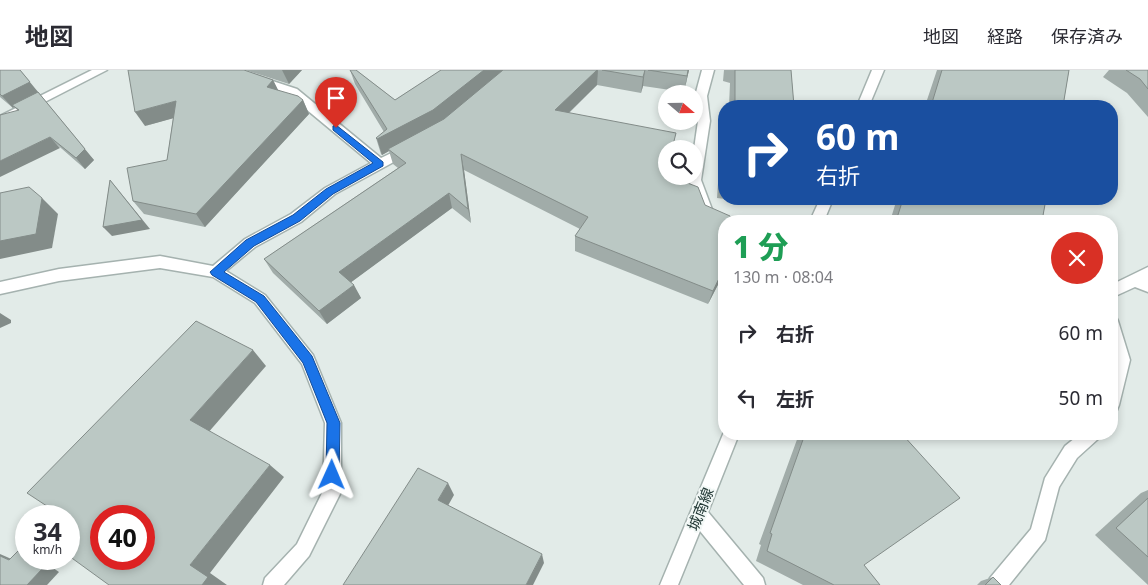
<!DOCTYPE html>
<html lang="ja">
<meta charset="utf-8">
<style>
body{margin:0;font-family:"Noto Sans","Noto Sans JP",sans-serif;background:#f7f7f7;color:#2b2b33;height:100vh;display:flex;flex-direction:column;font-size:19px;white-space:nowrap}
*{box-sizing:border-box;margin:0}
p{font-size:16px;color:#7c7c81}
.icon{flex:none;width:28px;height:28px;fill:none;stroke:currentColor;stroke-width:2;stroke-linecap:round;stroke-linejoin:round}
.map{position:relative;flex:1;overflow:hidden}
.drawer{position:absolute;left:718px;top:145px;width:400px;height:225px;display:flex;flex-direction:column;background:#fff;border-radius:20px;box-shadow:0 2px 8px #0003}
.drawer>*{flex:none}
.top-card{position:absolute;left:718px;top:30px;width:400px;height:105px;border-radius:20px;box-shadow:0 2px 8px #0003;background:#1a4fa0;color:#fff;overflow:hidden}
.needle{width:32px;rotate:110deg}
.tools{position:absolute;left:658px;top:15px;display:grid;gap:10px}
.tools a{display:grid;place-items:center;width:45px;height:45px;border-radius:50%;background:#fff;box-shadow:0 2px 8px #0003;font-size:25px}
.speed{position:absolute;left:15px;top:435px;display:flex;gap:10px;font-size:25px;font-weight:700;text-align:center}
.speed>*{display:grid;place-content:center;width:65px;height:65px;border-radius:50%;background:#fff;box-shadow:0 2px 8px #0003;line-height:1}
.speed small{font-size:12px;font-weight:400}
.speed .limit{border:8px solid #d22;background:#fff;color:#111}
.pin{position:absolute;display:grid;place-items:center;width:42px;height:42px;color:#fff;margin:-51px -21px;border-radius:50% 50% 50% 0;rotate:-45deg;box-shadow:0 0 5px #0007}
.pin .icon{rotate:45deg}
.me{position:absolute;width:55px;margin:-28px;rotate:1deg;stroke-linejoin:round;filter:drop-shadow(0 0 4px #0008)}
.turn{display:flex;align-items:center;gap:18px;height:105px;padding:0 15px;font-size:22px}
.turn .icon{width:65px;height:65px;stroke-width:2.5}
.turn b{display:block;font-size:35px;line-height:42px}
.round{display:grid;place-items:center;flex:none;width:52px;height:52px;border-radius:26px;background:#f7f7f7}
.headline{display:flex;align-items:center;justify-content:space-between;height:85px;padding:0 15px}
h1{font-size:30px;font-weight:800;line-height:38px;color:#1e9e55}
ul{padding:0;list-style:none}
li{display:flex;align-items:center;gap:15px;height:65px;padding:0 15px}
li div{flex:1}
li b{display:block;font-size:19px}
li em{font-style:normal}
header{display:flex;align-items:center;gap:30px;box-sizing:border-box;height:70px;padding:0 25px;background:#fff;border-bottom:1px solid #e1e1e2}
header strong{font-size:24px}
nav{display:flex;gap:28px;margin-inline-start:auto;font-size:18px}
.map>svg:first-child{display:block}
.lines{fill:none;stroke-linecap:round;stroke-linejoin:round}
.minor-casing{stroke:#a5b2af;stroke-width:3}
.minor{fill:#fff;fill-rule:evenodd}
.wall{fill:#a1aca9}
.shaded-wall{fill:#838c89}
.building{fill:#bbc8c4;stroke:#838c89;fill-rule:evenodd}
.route{fill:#1a73e8;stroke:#114b97}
.labels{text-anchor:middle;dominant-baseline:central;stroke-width:4;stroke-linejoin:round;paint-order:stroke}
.street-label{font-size:15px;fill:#243a37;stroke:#f2f8f6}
</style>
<header>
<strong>地図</strong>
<nav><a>地図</a><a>経路</a><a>保存済み</a></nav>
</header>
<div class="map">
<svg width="1148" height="515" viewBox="0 0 1148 515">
<rect width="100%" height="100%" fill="#e2ebe8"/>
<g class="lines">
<defs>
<g id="minor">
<polygon points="92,0 107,0 0,55 0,46"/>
<polygon points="222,0 239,0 297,19 381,88 408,75 414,79 412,82 335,124 301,152 255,177 226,201 265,225 313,285 341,353 341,422 309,486 284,515 263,515 265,508 297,474 323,421 325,353 302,294 255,233 213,207 160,198 59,211 0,224 0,212 59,199 160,186 213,196 245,169 291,144 325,118 371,93 289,25 224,3"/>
<polygon points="702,0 714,0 707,26 710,51 701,110 713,142 729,151 724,151 724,159 703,149 689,110 689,106 694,106 694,79 698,51 695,26"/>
<polygon points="872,0 884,0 869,36 857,36"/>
<polygon points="820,129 833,129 824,151 810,151"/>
<polygon points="1148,197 1148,222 1135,217 1111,228 1111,215"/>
<polygon points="1111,245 1116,247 1118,251 1130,290 1119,335 1117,340 1111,342 1111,302 1114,290 1111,279"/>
<polygon points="724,362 724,364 739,364 708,442 763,508 765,515 744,515 700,461 678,515 660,515"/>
<polygon points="1080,364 1100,364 1098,369 1077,388 1059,417 1045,470 1009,515 988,515 990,508 1031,459 1045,408 1065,376"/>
</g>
</defs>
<!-- minor casing -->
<use href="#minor" class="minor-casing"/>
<!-- minor -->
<use href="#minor" class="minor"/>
</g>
<!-- wall -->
<g class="wall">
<polygon points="0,0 94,90 85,99 14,37 13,38 0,27"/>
<polygon points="245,0 302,0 289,14"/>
<polygon points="350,0 356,0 395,30 441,0 689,0 684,22 643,16 641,23 597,15 569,43 666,106 705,135 724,151 724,203 708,234 575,181 575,166 580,159 464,100 471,153 452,138 351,212 361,228 327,254 273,203 264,189 398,98 393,94 389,81 382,85 381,84 376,68 384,62 355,14"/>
<polygon points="724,0 791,0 794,36 729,36 730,13 723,11"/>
<polygon points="937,0 1069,0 1063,36 925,36"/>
<polygon points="1109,0 1148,0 1148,47 1127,23 1103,7"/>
<polygon points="273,10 278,20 303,30 309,44 205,157 144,144 133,131 167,90 173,48 145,56"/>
<polygon points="724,68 724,129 760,129 758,133 717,128 720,84"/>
<polygon points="897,129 1046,129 1042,151 890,151"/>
<polygon points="799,364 902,364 864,495 880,515 803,515 756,491 761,475 759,474"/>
<polygon points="1148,420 1148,515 1095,465 1141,423"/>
<polygon points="993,507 1001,515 977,515 981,511"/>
</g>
<!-- shaded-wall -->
<g class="shaded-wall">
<polygon points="20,0 94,90 85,99 76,88 12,35 14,37 13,38 2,26"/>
<polygon points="282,0 302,0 289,14"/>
<polygon points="484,0 506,0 437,55 388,79 389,81 382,85 377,69"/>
<polygon points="597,0 598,0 597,15 555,56 555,40"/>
<polygon points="645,0 643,16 641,23 643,7"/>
<polygon points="688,0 689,0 684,22 687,6"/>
<polygon points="273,10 280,24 267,17"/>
<polygon points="303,30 309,44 205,157 196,144"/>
<polygon points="176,31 185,45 145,56 135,42"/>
<polygon points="50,67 60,78 0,107 0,91"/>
<polygon points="461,84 464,100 471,153 468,139"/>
<polygon points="110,110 150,159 112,166 103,157"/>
<polygon points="449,123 452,138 346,216 339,202"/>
<polygon points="42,128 58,144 52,178 0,189 0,171"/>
<polygon points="724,198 724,203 708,234 713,221"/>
<polygon points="354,215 361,228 327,254 319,241"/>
<polygon points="0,243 11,250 11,253 0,258"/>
<polygon points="253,280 266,296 207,364 190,350"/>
<polygon points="270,395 284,407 210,503 227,515 202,515 190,495"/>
<polygon points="448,413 454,425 445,441 438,430"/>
<polygon points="19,480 26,482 26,485"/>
<polygon points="0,484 25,495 9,490 0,486"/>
<polygon points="542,484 544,493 533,515 526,515"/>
<polygon points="31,489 40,489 59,502 47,515 27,515"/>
</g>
<!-- building -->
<g class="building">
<polygon points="0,0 20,0 30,12 2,26 0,24"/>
<polygon points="128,0 244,0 273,10 267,17 298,26 303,30 196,144 133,131 127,98 167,90 176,31 135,42"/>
<polygon points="350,0 356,0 395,30 441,0 484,0 433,40 377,69 376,68 387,59"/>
<polygon points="503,0 597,0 555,40 676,63 672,79 666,79 666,106 669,106 698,117 705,135 730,146 732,151 724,151 724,198 713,221 575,166 588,147 461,84 468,139 449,123 339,202 354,215 319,241 264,189 406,93 388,79 444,49"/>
<polygon points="602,0 645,0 643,7"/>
<polygon points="648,0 688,0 687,6"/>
<polygon points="735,0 791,0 794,36 735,36"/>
<polygon points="942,0 1069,0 1063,36 931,36"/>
<polygon points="1126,0 1148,0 1148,19 1140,9"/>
<polygon points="38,22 85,79 76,88 50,67 0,91 0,45 19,40 12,35"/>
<polygon points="110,110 142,150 103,157"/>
<polygon points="29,117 42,128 36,164 0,171 0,123"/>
<polygon points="903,129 1046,129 1042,151 896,151"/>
<path d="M196 251 253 280 190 350 270 395 190 495 208 507 202 515H109L69 486V462L75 455 69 450V446H62L27 423ZM101 446H144V489H101Z"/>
<polygon points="805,364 902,364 960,428 864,495 880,515 834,515 767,481 772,464 770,463"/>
<polygon points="418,398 448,413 438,430 542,484 526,515 343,515"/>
<polygon points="1148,428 1148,487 1116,458"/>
<polygon points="19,480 26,485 26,489 31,489 43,498 27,515 0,515 0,486 9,490"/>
<polygon points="993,507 1001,515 985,515"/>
</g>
<!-- route -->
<polygon class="route" points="336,55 383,92 383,96 333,124 300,151 254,176 224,202 264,226 312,286 340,353 339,405 337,409 332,411 328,409 326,405 327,353 303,293 256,232 212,205 210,202 246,170 293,145 326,119 373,93 333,60 333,56"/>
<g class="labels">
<!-- street labels -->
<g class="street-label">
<text transform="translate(700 439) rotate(-68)">城南線</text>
</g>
</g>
</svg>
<div class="tools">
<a><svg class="needle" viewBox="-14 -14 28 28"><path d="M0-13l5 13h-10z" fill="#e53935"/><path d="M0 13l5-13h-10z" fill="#7c7c81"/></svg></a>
<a><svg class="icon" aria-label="search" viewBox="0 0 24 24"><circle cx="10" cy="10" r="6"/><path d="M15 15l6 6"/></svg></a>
</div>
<div class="speed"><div>34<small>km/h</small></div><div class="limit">40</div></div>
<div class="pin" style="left:336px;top:58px;background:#d93025"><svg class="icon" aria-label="arrive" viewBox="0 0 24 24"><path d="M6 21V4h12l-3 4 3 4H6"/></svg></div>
<svg class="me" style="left:332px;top:405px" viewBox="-20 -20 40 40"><path d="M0-17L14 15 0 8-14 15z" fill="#1a73e8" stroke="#fff" stroke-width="4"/></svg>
<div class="top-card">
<div class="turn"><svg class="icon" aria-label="right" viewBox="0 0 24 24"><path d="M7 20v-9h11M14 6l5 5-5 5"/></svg><div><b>60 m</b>右折</div></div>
</div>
<section class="drawer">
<div class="headline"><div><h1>1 分</h1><p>130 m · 08:04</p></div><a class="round" style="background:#d93025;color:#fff"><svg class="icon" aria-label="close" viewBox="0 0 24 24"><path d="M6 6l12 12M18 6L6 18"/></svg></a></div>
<ul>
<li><svg class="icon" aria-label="right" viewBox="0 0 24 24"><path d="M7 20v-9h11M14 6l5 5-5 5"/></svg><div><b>右折</b></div><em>60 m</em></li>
<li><svg class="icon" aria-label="left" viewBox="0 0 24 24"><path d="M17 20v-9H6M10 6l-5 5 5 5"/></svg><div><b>左折</b></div><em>50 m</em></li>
</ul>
</section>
</div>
